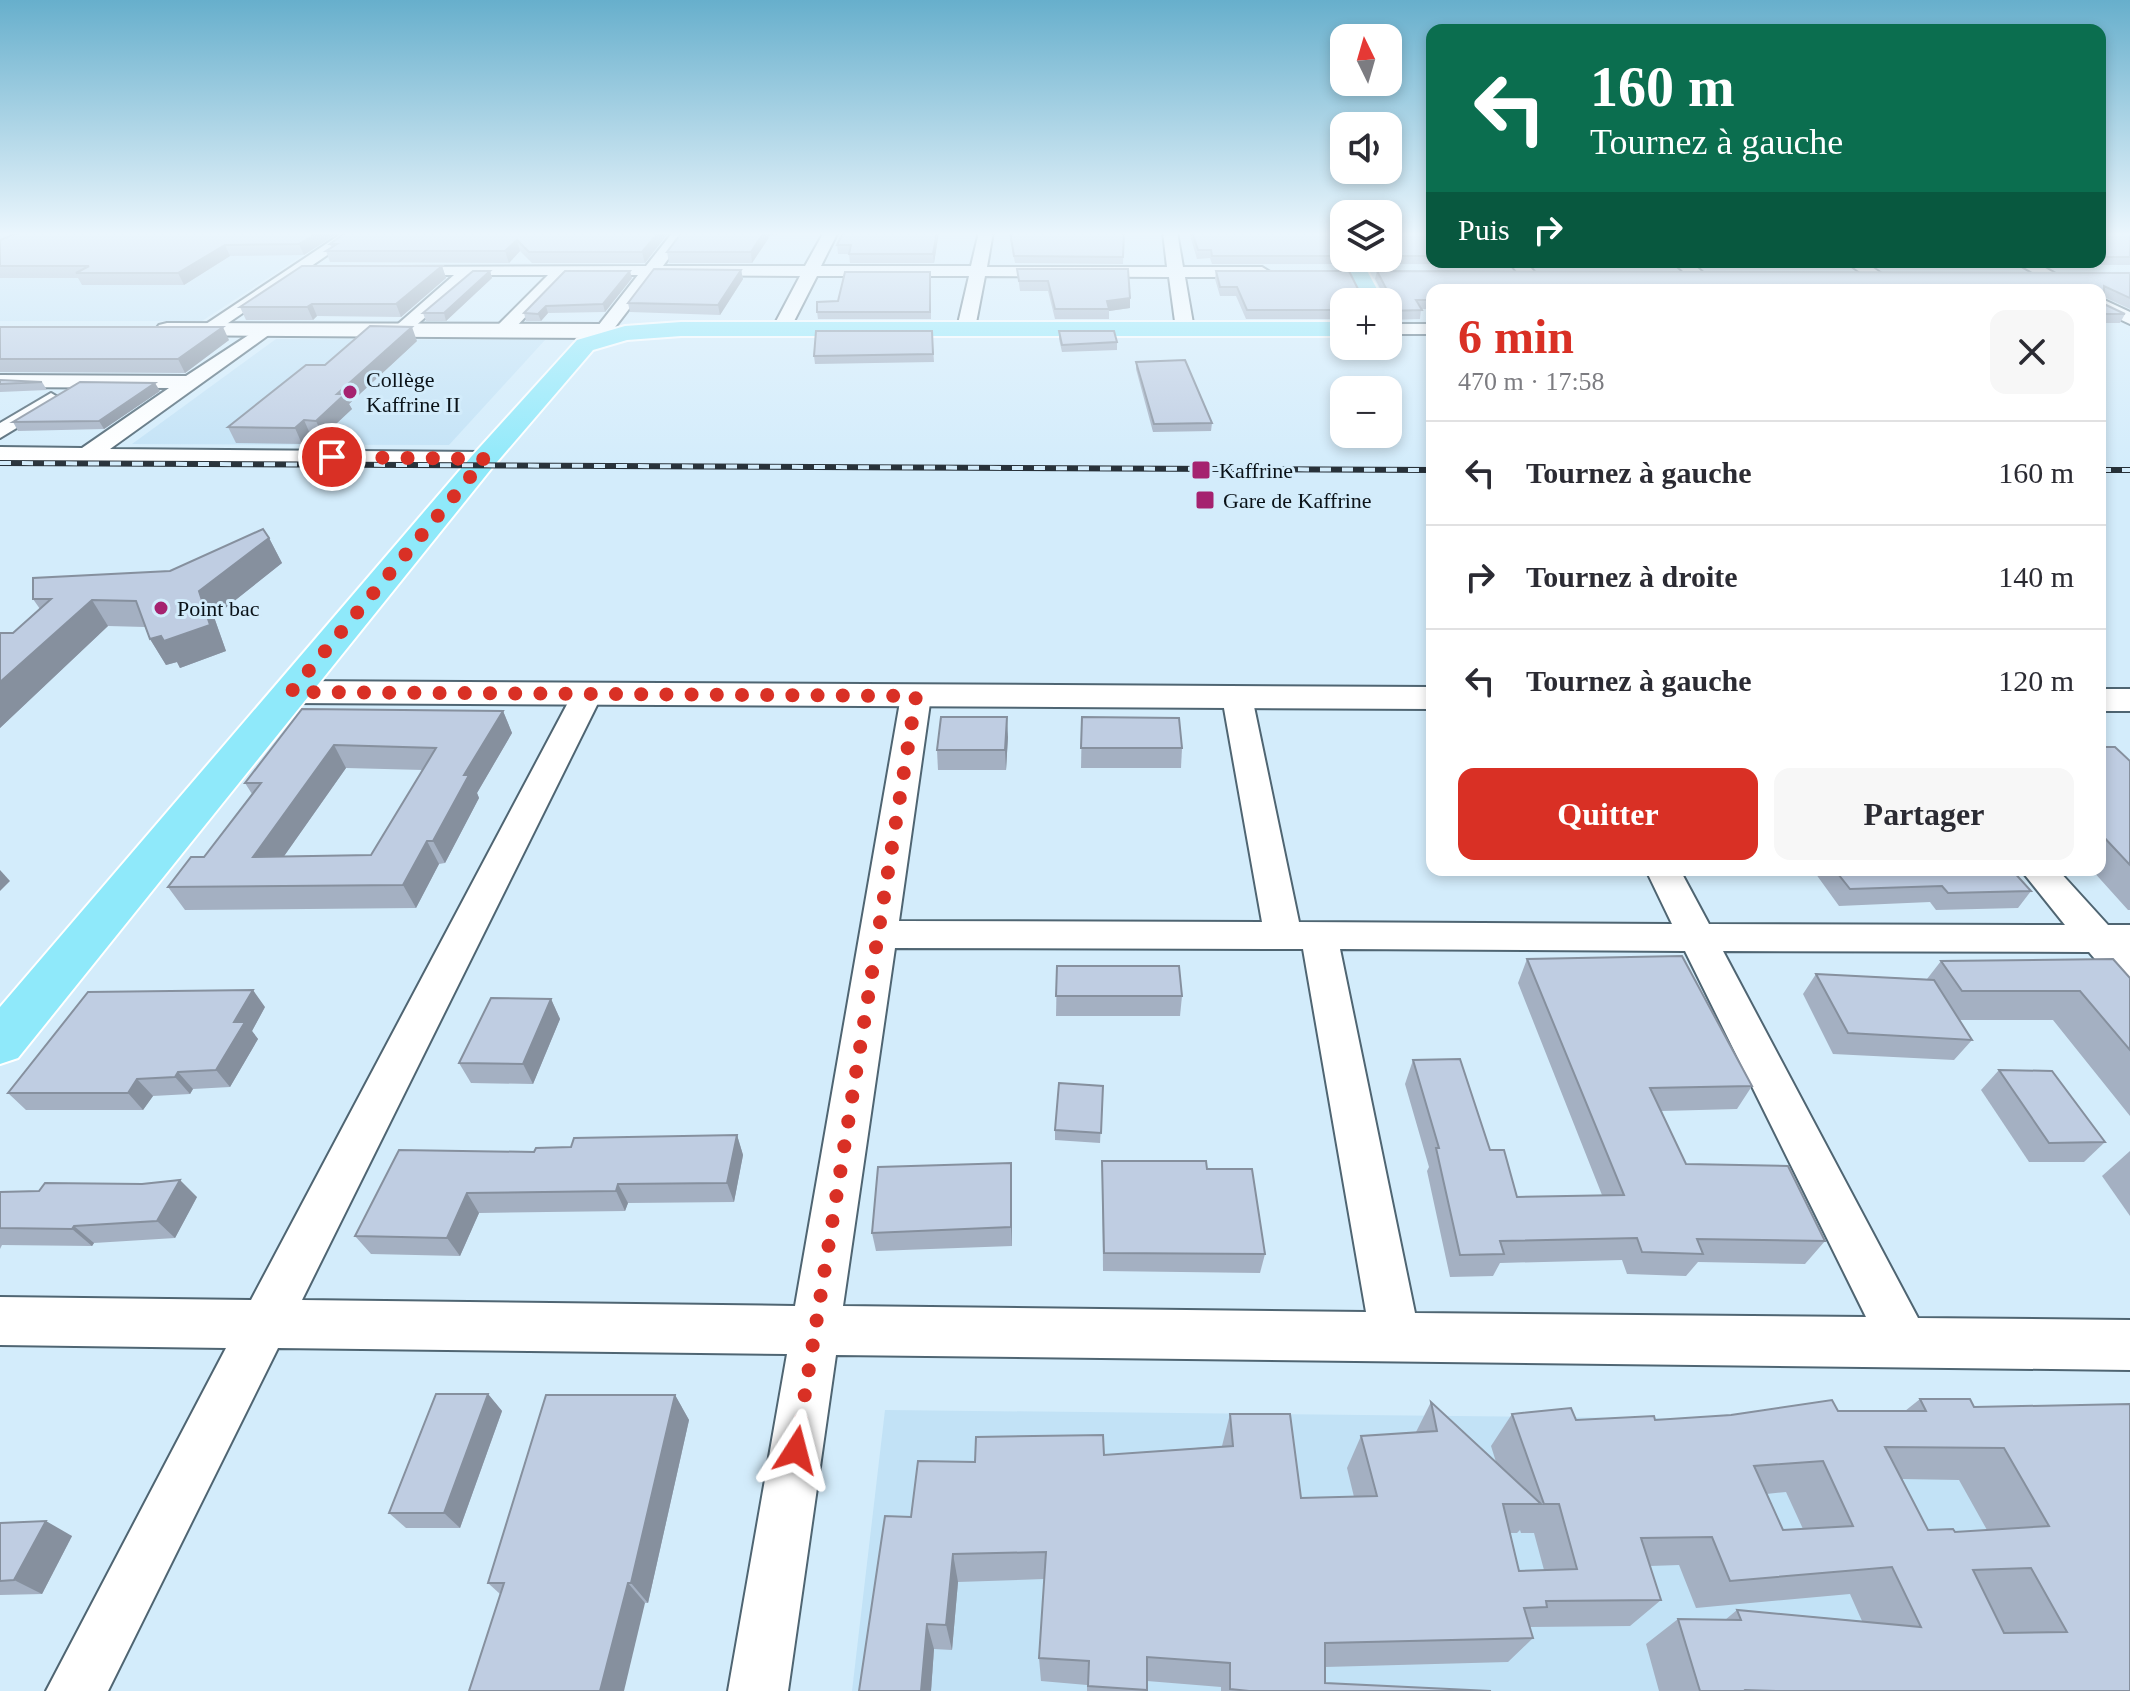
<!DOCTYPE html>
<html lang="fr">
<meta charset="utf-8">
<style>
body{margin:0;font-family:Georgia,serif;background:#f7f7f7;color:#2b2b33;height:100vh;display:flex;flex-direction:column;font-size:30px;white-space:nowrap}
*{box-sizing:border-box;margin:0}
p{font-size:26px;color:#7c7c81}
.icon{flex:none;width:44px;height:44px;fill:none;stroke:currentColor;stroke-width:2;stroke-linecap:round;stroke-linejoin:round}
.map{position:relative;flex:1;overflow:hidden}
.details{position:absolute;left:1426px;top:284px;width:680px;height:592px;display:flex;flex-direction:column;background:#fff;border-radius:16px;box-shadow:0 4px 12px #0003}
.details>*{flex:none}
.guide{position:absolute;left:1426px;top:24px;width:680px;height:244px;border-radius:16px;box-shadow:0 4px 12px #0003;background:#0b6e4f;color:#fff;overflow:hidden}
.needle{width:52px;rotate:355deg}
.controls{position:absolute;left:1330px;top:24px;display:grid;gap:16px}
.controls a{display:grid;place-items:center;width:72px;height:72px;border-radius:16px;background:#fff;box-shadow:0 4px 12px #0003;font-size:40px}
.pin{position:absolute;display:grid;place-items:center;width:68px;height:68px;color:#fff;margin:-34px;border:4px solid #fff;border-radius:50%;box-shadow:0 2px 8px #0007}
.me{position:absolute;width:88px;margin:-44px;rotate:9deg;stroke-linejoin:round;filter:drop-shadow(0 0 6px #0008)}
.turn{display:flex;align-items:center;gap:28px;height:168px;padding:0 32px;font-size:36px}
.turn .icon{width:104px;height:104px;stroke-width:2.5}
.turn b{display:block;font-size:56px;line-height:68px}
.then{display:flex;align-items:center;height:76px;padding:0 32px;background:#0003;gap:16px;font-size:30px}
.round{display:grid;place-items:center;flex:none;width:84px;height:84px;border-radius:16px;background:#f7f7f7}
.headline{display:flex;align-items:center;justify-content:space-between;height:136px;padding:0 32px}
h1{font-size:48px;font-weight:600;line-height:60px;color:#d93025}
.primary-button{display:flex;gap:16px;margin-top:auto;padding:16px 32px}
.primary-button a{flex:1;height:92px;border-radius:16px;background:#d93025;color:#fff;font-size:32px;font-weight:600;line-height:92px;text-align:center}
.primary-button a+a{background:#f7f7f7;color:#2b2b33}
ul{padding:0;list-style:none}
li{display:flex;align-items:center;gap:24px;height:104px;padding:0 32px;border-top:2px solid #e1e1e2}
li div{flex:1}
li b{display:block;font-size:30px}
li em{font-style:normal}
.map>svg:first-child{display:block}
.built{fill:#c2e2f6}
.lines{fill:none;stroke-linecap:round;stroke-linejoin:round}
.street-casing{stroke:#4f6572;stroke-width:4}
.secondary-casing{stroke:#4f6572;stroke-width:4}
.primary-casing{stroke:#fff;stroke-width:4}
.street{fill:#fff;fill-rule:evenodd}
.secondary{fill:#fff;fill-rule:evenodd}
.primary{fill:#8fe9fa;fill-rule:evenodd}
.rail-casing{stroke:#273139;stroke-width:6}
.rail{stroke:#d3ecfb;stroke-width:4;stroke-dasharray:11;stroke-linecap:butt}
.wall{fill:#a4b0c2;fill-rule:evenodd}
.shaded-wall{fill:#86909e}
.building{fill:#bfcde2;stroke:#86909e;stroke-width:2;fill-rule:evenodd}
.route{stroke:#d93025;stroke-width:14;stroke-dasharray:0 25.2}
.poi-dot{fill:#a5226f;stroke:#d3ecfb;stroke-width:3}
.labels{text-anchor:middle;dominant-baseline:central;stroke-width:6;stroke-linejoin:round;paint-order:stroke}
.far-poi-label{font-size:22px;fill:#0a1218;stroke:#d3ecfb;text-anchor:start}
</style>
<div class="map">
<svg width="2130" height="1691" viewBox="0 0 2130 1691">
<rect width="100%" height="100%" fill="#d3ecfb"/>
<!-- built -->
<g class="built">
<polygon points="0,232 338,232 202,321 0,321"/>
<polygon points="276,339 545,340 449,445 132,444"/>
<polygon points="885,1410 2130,1423 2130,1691 852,1691"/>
</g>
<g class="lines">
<defs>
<g id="street">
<polygon points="344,232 361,232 212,334 200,334 197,330"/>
<polygon points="673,232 688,232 663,266 805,266 824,232 838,232 821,266 971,266 979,232 993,232 987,267 1167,267 1163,232 1177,232 1183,267 1262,267 1270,272 1262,277 1185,277 1194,329 1185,334 1176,329 1169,277 985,276 975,328 966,333 957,328 969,276 817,276 790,329 781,334 772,329 800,276 655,275 609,335 603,336 594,331 638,275 566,275 508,335 496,335 493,331 496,327 548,275 474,275 405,335 399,336 390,331 454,275 398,275 392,273 392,267 646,266"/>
<polygon points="1509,262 1526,262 1549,290 1532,290"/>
<polygon points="1673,262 1691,262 1722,290 1704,290"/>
<polygon points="1846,262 1865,262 1904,290 1885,290"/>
<polygon points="2015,262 2035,262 2083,290 2063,290"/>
<polygon points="2100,298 2130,312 2130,324 2100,310"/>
<rect x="1388" y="324" width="44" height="10"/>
<polygon points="264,325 270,326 273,330 270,334 110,449 485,452 496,459 485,466 0,461 0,447 82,448 169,388 0,387 0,375 186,376"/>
<polygon points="51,393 61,399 58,403 0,438 0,423"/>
<path d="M587 686 597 689 602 695 302 1300 795 1306 901 696 906 690 916 687 926 690 931 696 899 921 1262 922 1222 697 1227 691 1237 688 1247 691 1252 697 1299 922 1672 924 1646 870H1680L1709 924 2065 925 2021 870H2058L2108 925H2130V990L2117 985 2089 952 1723 951 1918 1318 2130 1320V1370L836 1355 788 1691H728L787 1354 278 1348 108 1691H46L226 1348 0 1345V1297L251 1300 572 695 577 689ZM895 948 1303 949 1366 1312 843 1306ZM1340 949 1685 951 1866 1317 1415 1313Z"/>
</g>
<g id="secondary">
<polygon points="167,323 603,324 611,326 623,336 619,341 611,343 598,338 159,335 155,330 159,325"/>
<polygon points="291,681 1432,687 1432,709 291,703 278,700 272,692 278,684"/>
<rect x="2100" y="689" width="30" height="22"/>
</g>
<g id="primary">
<polygon points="1344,253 1344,258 1360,258 1384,302 1362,302 1340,258"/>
<polygon points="681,322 1344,322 1344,336 681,336 627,340 593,350 491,469 18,1058 0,1064 0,1007 471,457 577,340 625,326"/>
</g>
</defs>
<!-- street casing -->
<use href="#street" class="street-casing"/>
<!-- secondary casing -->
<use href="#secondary" class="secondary-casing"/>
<!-- primary casing -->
<use href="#primary" class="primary-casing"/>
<!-- street -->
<use href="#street" class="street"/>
<!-- secondary -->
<use href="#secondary" class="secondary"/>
<!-- primary -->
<use href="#primary" class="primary"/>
<defs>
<g id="rail">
<polyline points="0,463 1432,470"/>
<polyline points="2100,470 2130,470"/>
</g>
</defs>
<!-- rail casing -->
<use href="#rail" class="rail-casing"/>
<!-- rail -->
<use href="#rail" class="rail"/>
</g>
<!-- wall -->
<g class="wall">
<polygon points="340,232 304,255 230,256 184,285 82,285 78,278 0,278 0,240"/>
<polygon points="669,232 645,263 532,263 520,251 509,263 330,262 326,251 331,247 330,244"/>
<polygon points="682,232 779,232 778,235 770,236 752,263 669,263 667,252"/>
<polygon points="939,232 934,263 850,263 849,254 838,254 837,245"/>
<polygon points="1009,232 1124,232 1123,264 1015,263"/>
<polygon points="1189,232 1344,232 1344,250 1340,253 1340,264 1212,264 1210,258 1197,259"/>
<polygon points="1388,232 1432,232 1432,262 2100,262 2100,232 2130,232 2130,265 1367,264 1363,258 1388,258"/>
<polygon points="442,266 446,278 401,317 317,316 313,320 246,320 240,307"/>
<polygon points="1017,269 1130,308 1109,311 1109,319 1055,319 1048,291 1020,291"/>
<polygon points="741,270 743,279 720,315 630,312 628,303"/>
<polygon points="490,271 492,278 446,321 426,321 423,313"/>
<polygon points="1216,271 1361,295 1384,296 1375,279 1377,271 2130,273 2130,309 2104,297 2104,304 2125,314 2120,323 2100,323 2100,290 1432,290 1432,309 1421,309 1420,319 1388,320 1388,302 1344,302 1344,319 1246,319 1236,296 1220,296 1215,279"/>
<polygon points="632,278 605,312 548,313 541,321 526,321 524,313"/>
<polygon points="931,279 931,319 818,319 817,312"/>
<polygon points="0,327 229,340 185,373 0,372"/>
<polygon points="932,331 934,362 815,364 814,356"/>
<polygon points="1059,331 1117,342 1117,350 1062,352 1059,339"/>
<polygon points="417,341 349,404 352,409 323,436 311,436 302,444 236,443 228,427 325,365"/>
<polygon points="1136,362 1212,423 1211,431 1153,432 1136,369"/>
<polygon points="0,380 42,382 47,390 0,392"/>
<polygon points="160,391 104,429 18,431 13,422"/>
<polygon points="269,538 282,563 214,617 226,651 180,668 177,662 166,665 150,639 145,627 108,626 0,728 0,633 13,633 40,609 33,599 170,571"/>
<path d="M302 709 503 711 512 733 477 793 479 798 445 863 439 864 416 908 185 910 168 887 204 857 252 794 245 783ZM346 768 423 770 371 855 284 856Z"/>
<polygon points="1082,717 1182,748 1181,768 1081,768"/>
<polygon points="1008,737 1006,770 938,770 937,750"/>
<polygon points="2100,747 2130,761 2130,910 2128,910 2092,870 2100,870"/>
<polygon points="1813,870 2012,870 2031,891 2018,908 1936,910 1930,902 1839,906"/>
<polygon points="1527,959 1752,1086 1737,1109 1661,1111 1686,1164 1825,1241 1805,1264 1698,1262 1686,1276 1627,1274 1622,1260 1500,1263 1493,1276 1450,1277 1427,1171 1429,1167 1405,1084 1413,1060 1490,1150 1517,1197 1602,1195 1518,983"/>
<polygon points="1941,961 2130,978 2130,1116 2053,1020 1959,1020 1972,1040 1954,1060 1833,1054 1803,994 1816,974 1927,979"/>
<polygon points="1057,966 1182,996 1180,1016 1056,1016"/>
<polygon points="551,999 560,1019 533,1084 471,1083 459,1063"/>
<polygon points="265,1007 252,1031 258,1039 230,1087 193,1089 190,1094 153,1096 143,1110 26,1110 8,1093"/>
<polygon points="1999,1070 2105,1142 2084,1162 2029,1162 1981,1090"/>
<polygon points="1103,1086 1100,1143 1055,1140 1055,1130"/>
<polygon points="737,1135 743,1155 734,1202 628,1203 625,1211 479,1213 460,1256 371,1254 355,1236 534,1152 571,1147"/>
<polygon points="2130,1151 2130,1216 2102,1176"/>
<polygon points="1102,1161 1207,1169 1265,1254 1260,1273 1103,1271"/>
<polygon points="1012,1182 1012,1246 876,1251 872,1233"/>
<polygon points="0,1192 197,1197 175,1238 94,1243 92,1246 2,1245 0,1249"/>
<polygon points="488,1394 502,1411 460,1528 406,1528 389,1513"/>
<polygon points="675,1395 689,1420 648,1603 500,1594 488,1583"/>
<path d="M1920 1399 1974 1407 2130 1404V1691H1659L1646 1644 1678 1619 1725 1620 1737 1610 1862 1621 1850 1594 1696 1608 1679 1565 1650 1566 1661 1600 1630 1626 1530 1627 1533 1638 1508 1662 1325 1667V1683L1491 1691H1221V1687L1147 1681 1146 1691H1087V1685L1041 1681 1039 1658 1044 1579 958 1582 952 1650 934 1649 931 1691H859L911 1517 975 1462 1104 1455 1222 1446 1230 1414 1301 1498 1354 1497 1347 1468 1361 1436 1416 1432 1431 1402 1496 1462 1491 1446 1512 1414 1576 1420H1655L1838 1411H1905ZM1902 1479 1959 1480 1987 1530 1955 1532 1928 1530ZM1786 1492 1803 1529 1783 1530 1766 1494ZM1520 1530 1521 1533H1534L1544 1570 1519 1571 1510 1533H1517Z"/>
<polygon points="0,1523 72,1536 42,1594 0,1595"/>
</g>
<!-- shaded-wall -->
<g class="shaded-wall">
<polygon points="319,232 340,232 304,255 299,244"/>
<polygon points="659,232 669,232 645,263 642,252"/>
<polygon points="764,232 769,232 770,236 752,263 751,252"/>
<polygon points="937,232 939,232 934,263 933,254"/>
<polygon points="517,240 520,251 509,263 505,251"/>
<polygon points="1344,243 1344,250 1338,256 1339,248"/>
<polygon points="225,245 230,256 184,285 178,273"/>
<polygon points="442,266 446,278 401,317 396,304"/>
<polygon points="741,270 743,279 720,315 718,305"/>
<polygon points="490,271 492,278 446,321 444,313"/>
<polygon points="630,271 632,278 605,312 603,304"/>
<polygon points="1130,298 1130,308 1109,311 1107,301"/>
<polygon points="312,304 317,316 313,320 307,307"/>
<polygon points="546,306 548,313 541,321 538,314"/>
<polygon points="223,327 229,340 185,373 178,359"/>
<polygon points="412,327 417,341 349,404 352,409 323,436 316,421 337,394"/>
<polygon points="155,383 160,391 104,429 99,421"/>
<polygon points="304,420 311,436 302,444 295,428"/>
<polygon points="269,538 282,563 214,617 226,651 180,668 177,662 166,665 150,639 199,591"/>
<polygon points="92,600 108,626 0,728 0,682"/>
<polygon points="503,711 512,733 477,793 479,798 445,863 433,841 464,775"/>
<polygon points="1007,717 1008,737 1006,770 1005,750"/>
<polygon points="334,745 346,768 268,879 253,857"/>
<polygon points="427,841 439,864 416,908 403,885"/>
<polygon points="0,870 10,881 0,891"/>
<polygon points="253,990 265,1007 252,1031 258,1039 230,1087 216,1070 234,1022"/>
<polygon points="551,999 560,1019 533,1084 523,1064"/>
<polygon points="178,1072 193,1089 190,1094 175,1077"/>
<polygon points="137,1079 153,1096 143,1110 128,1093"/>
<polygon points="737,1135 743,1155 734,1202 727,1183"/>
<polygon points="1011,1163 1012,1182 1012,1246 1011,1227"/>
<polygon points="180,1180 197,1197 175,1238 157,1221"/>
<polygon points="618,1184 628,1203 625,1211 616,1191"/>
<polygon points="467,1193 479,1213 460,1256 447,1238"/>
<polygon points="74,1226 94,1243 92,1246 72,1229"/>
<polygon points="488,1394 502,1411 460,1528 444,1513"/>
<polygon points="675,1395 689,1420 648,1603 631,1583"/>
<polygon points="46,1521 72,1536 42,1594 14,1580"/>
<polygon points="953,1554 958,1582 952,1650 946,1625"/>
<polygon points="628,1583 645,1603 624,1691 600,1691"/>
<polygon points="927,1624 934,1649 931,1691 921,1691"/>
</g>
<!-- building -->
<g class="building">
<polygon points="20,232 319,232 299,244 225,245 178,273 76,273 89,266 0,266 0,240"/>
<polygon points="346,232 659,232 642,252 529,252 517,240 505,251 326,251 337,244 330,244"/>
<polygon points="682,232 764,232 751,252 667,252"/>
<polygon points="843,232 937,232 933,254 849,254 851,245 837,245"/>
<polygon points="1010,232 1124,232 1123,257 1014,256"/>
<polygon points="1192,232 1344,232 1344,243 1339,248 1341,256 1212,256 1211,250 1198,250"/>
<rect x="1388" y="232" width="44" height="24"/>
<rect x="2100" y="232" width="30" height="25"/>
<polygon points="302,266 442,266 396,304 312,304 307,307 240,307"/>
<polygon points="654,269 741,270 718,305 628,303"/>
<polygon points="1017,269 1128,269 1130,298 1107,301 1109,309 1055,309 1048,281 1019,281"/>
<polygon points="473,271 490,271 444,313 423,313"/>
<polygon points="565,271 630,271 603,304 546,306 538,314 524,313"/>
<polygon points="1216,271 1349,271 1361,295 1386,296 1388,292 1377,271 2130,273 2130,298 2104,286 2104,304 2125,314 2100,314 2100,290 1432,290 1432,300 1416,300 1422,310 1388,311 1388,302 1344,302 1344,310 1247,310 1237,287 1220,287"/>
<polygon points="845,272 930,272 930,312 817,312 817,302 838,301"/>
<polygon points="370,326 412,327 337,394 345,394 316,421 304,420 295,428 228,427 306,365 325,365"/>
<polygon points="0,327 223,327 178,359 0,359"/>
<polygon points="816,331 932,331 933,354 814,356"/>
<polygon points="1059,331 1114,331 1117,342 1062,345"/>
<polygon points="1185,360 1212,423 1154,424 1136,362"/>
<polygon points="0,380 42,382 0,384"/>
<polygon points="80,382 155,383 99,421 13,422"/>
<polygon points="263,529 269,538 199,591 210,625 164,641 161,636 150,639 136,601 92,600 0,682 0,633 13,633 51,599 33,599 33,578 170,571"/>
<path d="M302 709 503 711 464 775H469L433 841H427L403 885 168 887 191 857H204L261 783H245ZM334 745 436 748 371 855 253 857Z"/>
<polygon points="941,717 1007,717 1005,750 937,750"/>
<polygon points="1082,717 1179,718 1182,748 1081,748"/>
<polygon points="2100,747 2115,747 2130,761 2130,865 2100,833"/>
<polygon points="1835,870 2012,870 2031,891 1948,893 1942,886 1850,889"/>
<polygon points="1682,956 1752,1086 1650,1088 1686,1164 1788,1166 1825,1241 1697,1239 1703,1254 1642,1252 1637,1238 1500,1241 1504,1254 1460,1255 1436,1148 1439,1148 1413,1060 1460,1059 1490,1150 1504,1150 1517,1197 1624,1195 1527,959"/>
<polygon points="2113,959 2130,978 2130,1050 2080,991 1962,991 1941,961"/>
<polygon points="1057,966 1179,966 1182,996 1056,996"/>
<polygon points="1816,974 1934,980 1972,1040 1848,1033"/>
<polygon points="253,990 234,1022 245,1022 216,1070 178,1072 175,1077 137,1079 128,1093 8,1093 88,992"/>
<polygon points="491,998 551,999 523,1064 459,1063"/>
<polygon points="1999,1070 2052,1071 2105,1142 2049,1143"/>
<polygon points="1059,1083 1103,1086 1101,1133 1055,1130"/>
<polygon points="737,1135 727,1183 618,1184 616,1191 467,1193 447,1238 355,1236 399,1150 534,1152 536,1148 571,1147 574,1138"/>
<polygon points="1102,1161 1206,1161 1207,1169 1252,1169 1265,1254 1104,1253"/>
<polygon points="1011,1163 1011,1227 872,1233 878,1167"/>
<polygon points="180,1180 157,1221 74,1226 72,1229 0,1228 0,1192 39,1191 45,1183 142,1184"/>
<polygon points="436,1394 488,1394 444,1513 389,1513"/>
<polygon points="546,1395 675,1395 631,1583 628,1583 600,1691 469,1691 504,1583 488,1583"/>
<path d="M1920 1399H1970L1974 1407 2130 1404V1691H1776L1746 1690 1747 1691H1700L1678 1619 1741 1620 1737 1610 1921 1627 1892 1567 1730 1581 1712 1537 1641 1538 1661 1600 1546 1601 1547 1607 1524 1608 1533 1638 1325 1643V1683L1491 1691H1249L1230 1689V1663L1147 1657V1690L1088 1686 1089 1661 1039 1658 1046 1552 953 1554 946 1625 927 1624 921 1691H859L885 1516 911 1517 918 1461 975 1462 976 1437 1103 1435 1104 1455 1233 1446 1230 1414H1290L1301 1498 1377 1496 1361 1436 1437 1431 1431 1402 1541 1504H1503L1519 1571 1577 1569 1559 1504H1544L1512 1414 1571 1408 1576 1420 1654 1416 1655 1420 1731 1415 1832 1400 1838 1411H1926ZM1885 1447 2004 1448 2049 1526 1955 1532 1953 1529 1928 1530ZM1823 1461 1853 1526 1783 1530 1754 1466ZM2031 1568 2067 1632 2004 1633 1973 1570Z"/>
<polygon points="46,1521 14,1580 0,1581 0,1523"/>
</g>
<!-- sky -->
<linearGradient id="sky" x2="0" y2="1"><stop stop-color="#67afcc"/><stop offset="0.5" stop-color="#ebf6fd"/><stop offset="1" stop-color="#ebf6fd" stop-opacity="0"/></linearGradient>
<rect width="2130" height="468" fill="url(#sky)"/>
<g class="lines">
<!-- route -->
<polyline class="route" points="332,457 485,459 291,692 916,696 796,1450"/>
</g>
<!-- markers -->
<g class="poi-dot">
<circle cx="350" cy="392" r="8"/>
<rect x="1191" y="460" width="20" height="20" rx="4"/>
<rect x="1195" y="490" width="20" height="20" rx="4"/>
<circle cx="161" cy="608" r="8"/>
</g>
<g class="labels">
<!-- far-poi labels -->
<g class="far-poi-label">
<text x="366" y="379">Collège<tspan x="366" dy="25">Kaffrine II</tspan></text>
<text x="1219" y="470">Kaffrine</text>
<text x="1223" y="500">Gare de Kaffrine</text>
<text x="177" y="608">Point bac</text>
</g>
</g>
</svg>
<div class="controls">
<a><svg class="needle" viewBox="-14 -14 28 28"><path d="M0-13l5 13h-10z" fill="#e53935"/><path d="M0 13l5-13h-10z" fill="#7c7c81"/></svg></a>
<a><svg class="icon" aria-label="sound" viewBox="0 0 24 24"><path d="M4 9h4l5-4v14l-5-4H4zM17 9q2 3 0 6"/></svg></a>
<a><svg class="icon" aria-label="layers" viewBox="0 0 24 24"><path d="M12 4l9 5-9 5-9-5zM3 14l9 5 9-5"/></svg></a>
<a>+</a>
<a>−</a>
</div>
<div class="pin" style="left:332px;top:457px;background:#d93025"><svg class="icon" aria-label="arrive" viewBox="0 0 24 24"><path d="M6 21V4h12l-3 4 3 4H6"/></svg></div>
<svg class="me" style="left:796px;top:1450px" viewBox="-20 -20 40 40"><path d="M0-17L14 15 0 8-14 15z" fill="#d93025" stroke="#fff" stroke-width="4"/></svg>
<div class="guide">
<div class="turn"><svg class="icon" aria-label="left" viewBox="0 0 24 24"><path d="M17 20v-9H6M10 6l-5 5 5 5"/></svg><div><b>160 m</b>Tournez à gauche</div></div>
<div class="then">Puis<svg class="icon" aria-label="right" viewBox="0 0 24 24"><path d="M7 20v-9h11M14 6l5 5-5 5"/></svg></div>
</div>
<section class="details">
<div class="headline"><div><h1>6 min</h1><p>470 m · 17:58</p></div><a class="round"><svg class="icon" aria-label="close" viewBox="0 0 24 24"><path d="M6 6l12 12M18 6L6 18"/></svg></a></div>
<ul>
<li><svg class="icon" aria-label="left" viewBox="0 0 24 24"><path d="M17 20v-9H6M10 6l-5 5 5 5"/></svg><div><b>Tournez à gauche</b></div><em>160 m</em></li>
<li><svg class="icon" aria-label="right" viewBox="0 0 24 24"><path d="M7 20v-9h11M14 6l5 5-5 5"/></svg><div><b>Tournez à droite</b></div><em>140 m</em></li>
<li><svg class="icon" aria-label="left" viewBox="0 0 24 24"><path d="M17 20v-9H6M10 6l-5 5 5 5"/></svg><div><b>Tournez à gauche</b></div><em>120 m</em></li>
</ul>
<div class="primary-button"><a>Quitter</a><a>Partager</a></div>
</section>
</div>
